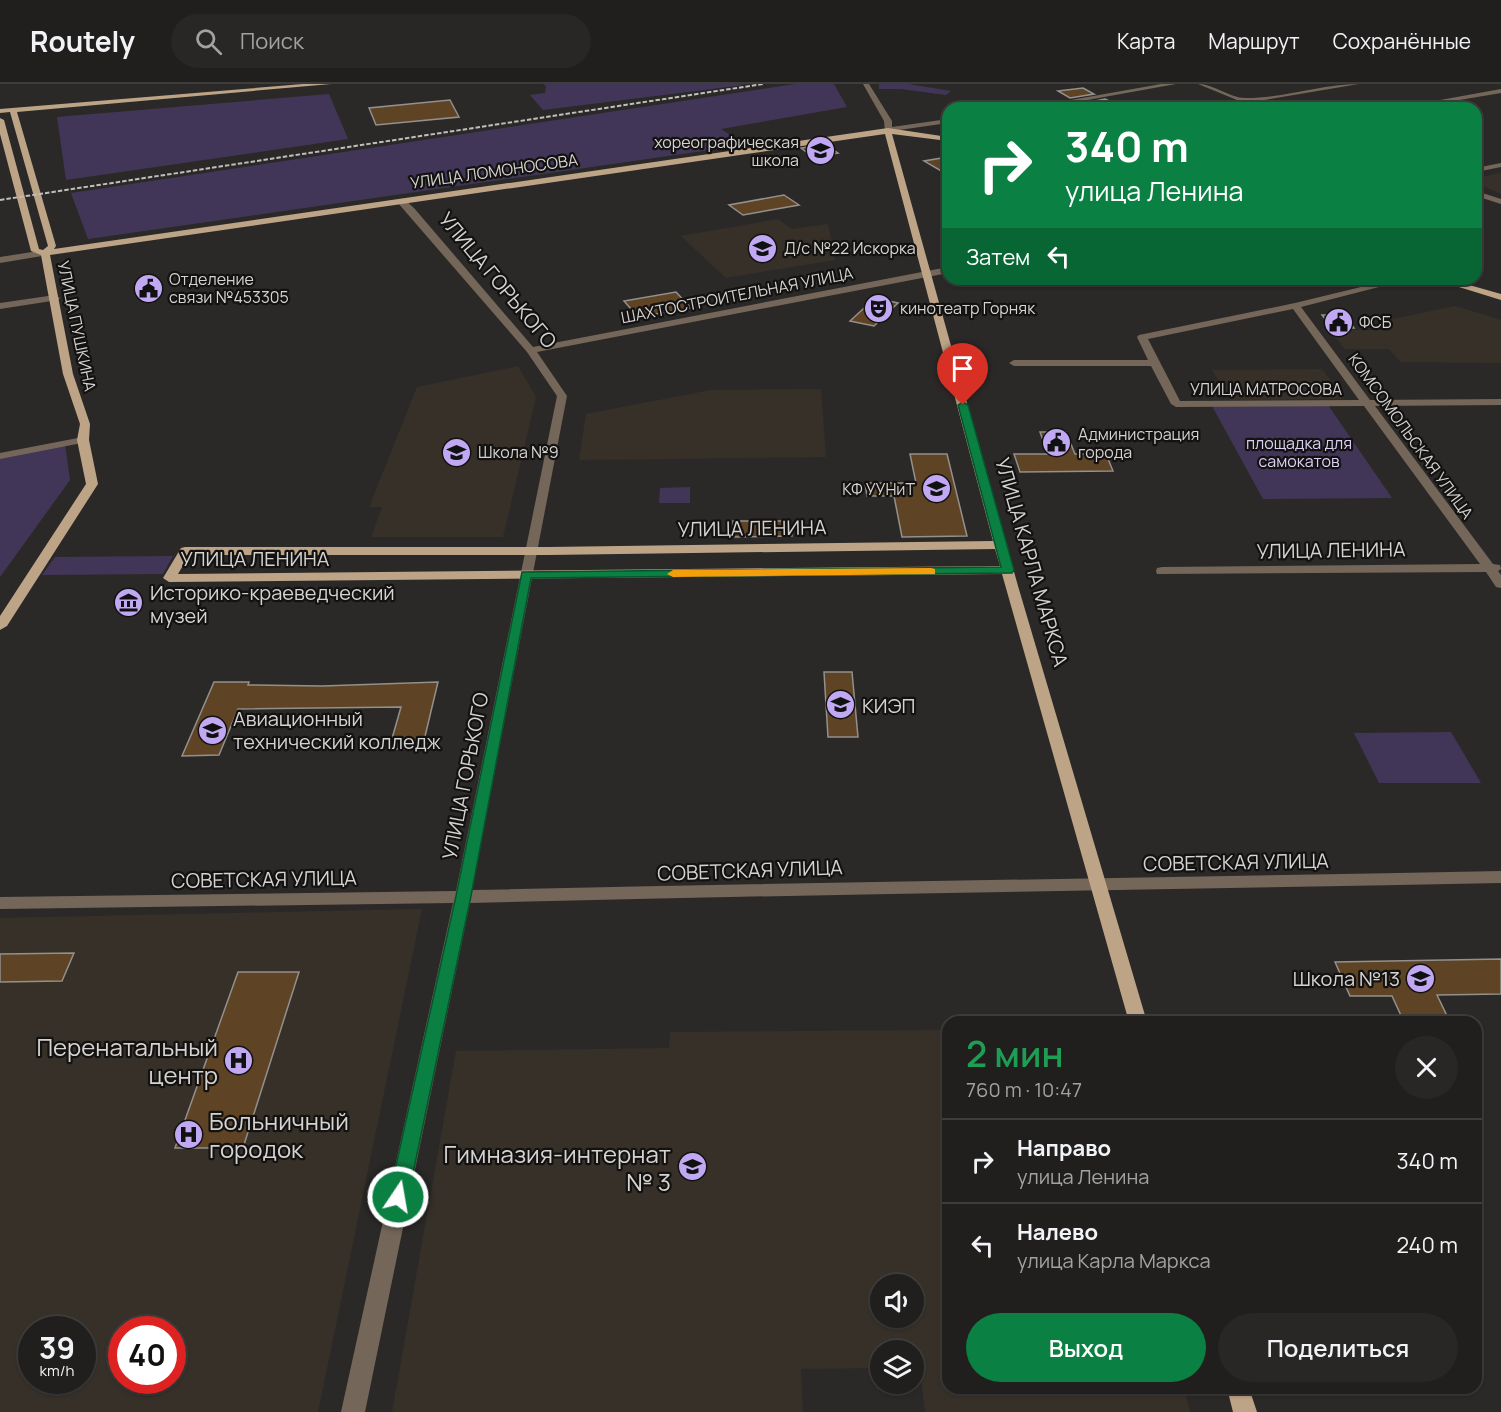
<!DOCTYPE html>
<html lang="ru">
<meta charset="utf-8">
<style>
body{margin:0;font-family:Manrope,sans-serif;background:#282726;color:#f1f3f6;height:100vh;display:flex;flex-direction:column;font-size:22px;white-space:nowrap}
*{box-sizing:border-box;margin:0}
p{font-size:20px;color:#a2a2a4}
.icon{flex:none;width:33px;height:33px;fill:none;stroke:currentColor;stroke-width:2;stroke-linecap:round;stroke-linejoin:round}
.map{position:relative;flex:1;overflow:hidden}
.sheet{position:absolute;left:942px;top:932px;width:540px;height:378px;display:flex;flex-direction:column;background:#201f1d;border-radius:18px;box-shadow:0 2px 4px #0004,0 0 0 2px #3d3d3b}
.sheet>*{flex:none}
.guide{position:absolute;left:942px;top:18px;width:540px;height:183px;border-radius:18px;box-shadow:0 2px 4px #0004,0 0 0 2px #3d3d3b;background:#0b8043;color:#fff;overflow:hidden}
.controls{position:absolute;left:870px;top:1190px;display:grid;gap:12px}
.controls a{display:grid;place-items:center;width:54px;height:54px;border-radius:50%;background:#201f1d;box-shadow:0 2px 4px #0004,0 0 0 2px #3d3d3b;font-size:30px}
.speed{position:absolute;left:18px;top:1232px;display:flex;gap:12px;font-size:30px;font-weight:700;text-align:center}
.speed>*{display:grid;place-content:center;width:78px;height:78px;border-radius:50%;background:#201f1d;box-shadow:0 2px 4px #0004,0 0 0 2px #3d3d3b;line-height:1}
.speed small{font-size:15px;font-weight:400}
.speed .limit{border:9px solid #d22;background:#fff;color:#111}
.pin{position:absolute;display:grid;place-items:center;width:51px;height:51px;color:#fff;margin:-62px -26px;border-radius:50% 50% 50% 0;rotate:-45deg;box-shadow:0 0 6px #0007}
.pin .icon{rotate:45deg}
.me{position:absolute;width:66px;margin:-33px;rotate:12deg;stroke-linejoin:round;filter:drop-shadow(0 0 4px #0008)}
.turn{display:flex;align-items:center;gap:21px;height:126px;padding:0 24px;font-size:27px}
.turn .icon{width:78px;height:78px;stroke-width:2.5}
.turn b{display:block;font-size:42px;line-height:51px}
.then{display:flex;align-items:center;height:57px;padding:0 24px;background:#0003;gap:12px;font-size:22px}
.round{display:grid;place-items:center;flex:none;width:63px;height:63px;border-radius:32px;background:#282726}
.summary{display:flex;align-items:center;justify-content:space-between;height:102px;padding:0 24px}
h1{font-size:36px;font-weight:600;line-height:45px;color:#1e9e55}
.action{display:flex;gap:12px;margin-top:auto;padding:12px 24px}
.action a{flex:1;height:69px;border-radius:36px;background:#0b8043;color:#fff;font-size:24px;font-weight:600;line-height:69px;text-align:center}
.action a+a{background:#282726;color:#f1f3f6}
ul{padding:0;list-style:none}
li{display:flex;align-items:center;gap:18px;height:84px;padding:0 24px;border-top:2px solid #3d3d3b}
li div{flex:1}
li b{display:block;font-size:22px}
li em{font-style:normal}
header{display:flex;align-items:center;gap:36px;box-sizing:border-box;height:84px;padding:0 30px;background:#201f1d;border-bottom:2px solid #3d3d3b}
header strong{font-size:28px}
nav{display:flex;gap:33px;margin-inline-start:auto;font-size:21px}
.search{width:420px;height:54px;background:#282726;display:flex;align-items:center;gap:15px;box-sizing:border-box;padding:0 21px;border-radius:33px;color:#a2a2a4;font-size:22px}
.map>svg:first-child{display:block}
.built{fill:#363029;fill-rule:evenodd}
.green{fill:#423658}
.building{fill:#5e4424;stroke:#93908d;stroke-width:1.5}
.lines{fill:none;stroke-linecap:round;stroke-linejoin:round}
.minor{fill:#746759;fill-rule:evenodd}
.major{fill:#bea487;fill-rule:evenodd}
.rail{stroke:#bfbebc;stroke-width:2;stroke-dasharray:4.5 2;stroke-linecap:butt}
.route{fill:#0b8043;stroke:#07532c;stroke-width:1.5}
.slow{fill:#f59e0b}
.labels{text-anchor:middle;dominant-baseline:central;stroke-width:4.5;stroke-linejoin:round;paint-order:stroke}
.far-poi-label{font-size:16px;fill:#d4d3d1;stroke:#131211;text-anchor:start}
.far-street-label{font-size:16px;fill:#d4d3d1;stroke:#131211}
.far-park-label{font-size:16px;fill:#dcd0f6;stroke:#131211}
.street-label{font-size:20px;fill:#d4d3d1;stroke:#131211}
.poi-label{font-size:20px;fill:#d4d3d1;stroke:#131211;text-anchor:start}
.near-poi-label{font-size:24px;fill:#d4d3d1;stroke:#131211;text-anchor:end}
</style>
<header>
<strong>Routely</strong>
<div class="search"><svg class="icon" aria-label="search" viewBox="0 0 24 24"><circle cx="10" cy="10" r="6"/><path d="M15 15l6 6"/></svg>Поиск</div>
<nav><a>Карта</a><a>Маршрут</a><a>Сохранённые</a></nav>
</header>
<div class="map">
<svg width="1501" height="1328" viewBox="0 0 1501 1328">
<rect width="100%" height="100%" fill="#2b2927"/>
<!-- built -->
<g class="built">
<polygon points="1501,89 1501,110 1476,99 1476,94"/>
<polygon points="778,135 792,145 828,140 835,176 726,194 681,152"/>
<polygon points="1455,222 1501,236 1501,279 1401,278 1389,265 1345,265 1330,246 1384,246 1376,232 1383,230 1393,235"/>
<polygon points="518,282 536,313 503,453 371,453 382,423 369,423 417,303"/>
<polygon points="1322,285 1344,315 1230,316 1212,286"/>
<polygon points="821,305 826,373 579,376 586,330 711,306"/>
<path d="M422 825 318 1328H0V834ZM32 1245H82V1296H32ZM122 1245H172V1296H122Z"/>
<path d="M948 946V1304H1184L1190 1328H925L920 1284H914V1266H880V1284L801 1285 803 1328H392L456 967 669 964 670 948ZM880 1200H914V1233H880Z"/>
</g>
<!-- green -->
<g class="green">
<polygon points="543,0 739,0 744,1 543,26 530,11 545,9 546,2"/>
<polygon points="795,0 834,0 847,23 721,45 745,61 88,155 71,109"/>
<polygon points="879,0 908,0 951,7 946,11 901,5 879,5"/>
<polygon points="329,10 348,55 66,96 57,33"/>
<polygon points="1328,321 1392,414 1263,415 1212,322"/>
<polygon points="65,360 70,396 0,493 0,372"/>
<polygon points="690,403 690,419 659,419 660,404"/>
<polygon points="173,472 163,490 42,491 55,473"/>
<polygon points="1451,648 1481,699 1379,699 1354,649"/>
</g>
<!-- building -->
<g class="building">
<polygon points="1083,4 1094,10 1070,14 1058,7"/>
<polygon points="1105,15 1123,24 1088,24 1080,20"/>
<polygon points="450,16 459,33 376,41 369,24"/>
<polygon points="826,61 838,69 813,73 801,64"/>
<polygon points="948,73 948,91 924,77"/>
<polygon points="784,111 799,121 743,131 729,121"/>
<polygon points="676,208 691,224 638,233 624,217"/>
<polygon points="875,214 898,219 874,242 850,237"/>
<polygon points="1322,231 1344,231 1354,244 1332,244"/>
<polygon points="1040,348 1066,348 1075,370 1106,370 1113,387 1020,388 1014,370 1048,370"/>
<polygon points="910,370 947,370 967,452 902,453 894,412 867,412 865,399 916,399"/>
<polygon points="733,437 790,437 792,452 733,453"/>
<polygon points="824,588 852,588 858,653 828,653"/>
<polygon points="214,598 249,598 248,601 322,602 438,598 422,665 389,665 401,623 238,625 219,671 182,672"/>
<polygon points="74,869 62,897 0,898 0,870"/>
<polygon points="1501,875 1501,910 1437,911 1450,938 1404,938 1392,912 1350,912 1335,878"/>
<polygon points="238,888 299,888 243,1064 175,1064"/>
</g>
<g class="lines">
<!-- minor -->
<g class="minor">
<polygon points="863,0 869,0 892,37 892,43 948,35 948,39 885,48 884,37"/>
<polygon points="1161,0 1176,0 1043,24 1026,24"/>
<path d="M1198 0C1215 0 1230 15 1247 14 1285 14 1321 0 1359 0L1252 18 1257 21 1254 23Z"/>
<polygon points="1501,5 1501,9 1412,24 1396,24"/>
<polygon points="1501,79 1501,83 1476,88 1476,84"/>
<polygon points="1476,107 1501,115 1501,120 1476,112"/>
<path d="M398 115H404L414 124 533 263 948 183V189L537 268 567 312 472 806C815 798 1158 794 1501 787V799C1157 806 814 810 470 819L365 1328H341L453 819 0 825V813L456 807 557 312 527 268 398 119Z"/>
<polygon points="45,166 49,169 48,171 0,179 0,173"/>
<path d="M1394 195H1410L1301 223 1370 316 1501 315V321L1375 322 1493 480 1500 481 1501 485 1498 487 1501 491V504L1496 503 1486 488 1157 490 1156 487 1157 484 1162 483 1480 480 1364 322 1176 323 1171 320 1151 282H1014L1009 279 1014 276H1148L1137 253 1139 251 1295 219ZM1293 225 1359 316 1180 317 1148 255Z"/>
<polygon points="55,211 60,214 58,216 0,225 0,219"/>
<polygon points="83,353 89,356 87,358 0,375 0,369"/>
</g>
<!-- major -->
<g class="major">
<path d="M303 0H331L17 28 56 162 54 165 888 44 948 53V57L892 50 1018 502 1147 938H1129L1002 490 169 498 163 494 181 464 185 463H548L993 457 885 50 50 171 73 290 90 340 89 356 98 400 7 542 0 546V532L86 400 77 356 80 340 63 290 41 171 31 167 0 50V34L4 36 39 165 43 166 48 162 10 28 0 29V25ZM995 465 1000 482 178 490 189 471H548Z"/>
<polygon points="1433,195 1448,195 1501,210 1501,216"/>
<polygon points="1227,1304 1249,1304 1257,1328 1233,1328"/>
</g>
<!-- rail -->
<polyline class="rail" points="0,116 763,0"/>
</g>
<!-- route -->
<polygon class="route" points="963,318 968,321 1014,486 1012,489 531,494 471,812 408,1113 405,1119 398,1122 392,1119 389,1113 456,812 522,488 1001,483 958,321"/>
<!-- slow -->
<polygon class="slow" points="931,484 935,485 935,490 673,493 667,490 673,486"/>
<!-- icons -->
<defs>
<symbol id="school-disc" viewBox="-11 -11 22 22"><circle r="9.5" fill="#c1a8f3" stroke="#131211"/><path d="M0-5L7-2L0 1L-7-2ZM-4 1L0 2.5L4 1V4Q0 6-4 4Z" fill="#111"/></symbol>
<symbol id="civic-disc" viewBox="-11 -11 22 22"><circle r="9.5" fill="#c1a8f3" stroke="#131211"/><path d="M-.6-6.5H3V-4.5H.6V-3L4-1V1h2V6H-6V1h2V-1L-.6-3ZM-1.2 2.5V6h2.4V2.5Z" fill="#111"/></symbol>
<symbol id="theatre-disc" viewBox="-11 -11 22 22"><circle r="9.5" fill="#c1a8f3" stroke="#131211"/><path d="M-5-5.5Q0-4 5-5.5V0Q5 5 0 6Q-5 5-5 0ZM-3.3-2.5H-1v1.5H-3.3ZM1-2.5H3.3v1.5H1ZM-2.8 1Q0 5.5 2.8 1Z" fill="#111"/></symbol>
<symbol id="university-disc" viewBox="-11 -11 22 22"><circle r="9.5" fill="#c1a8f3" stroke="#131211"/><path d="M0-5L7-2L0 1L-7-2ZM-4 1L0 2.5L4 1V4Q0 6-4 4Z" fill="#111"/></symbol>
<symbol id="museum-disc" viewBox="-11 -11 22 22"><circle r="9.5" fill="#c1a8f3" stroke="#131211"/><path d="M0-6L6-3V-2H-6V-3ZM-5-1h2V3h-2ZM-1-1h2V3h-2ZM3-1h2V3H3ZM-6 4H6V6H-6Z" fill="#111"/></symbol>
<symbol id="hospital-disc" viewBox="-11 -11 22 22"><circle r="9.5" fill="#c1a8f3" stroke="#131211"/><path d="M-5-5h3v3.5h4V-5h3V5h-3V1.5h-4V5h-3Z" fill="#111"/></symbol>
</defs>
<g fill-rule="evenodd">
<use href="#school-disc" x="804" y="50" width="33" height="33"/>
<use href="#school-disc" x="746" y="148" width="33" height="33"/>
<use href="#civic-disc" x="132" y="188" width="33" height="33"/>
<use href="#theatre-disc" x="862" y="208" width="33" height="33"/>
<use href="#civic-disc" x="1322" y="222" width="33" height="33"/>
<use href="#civic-disc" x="1040" y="342" width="33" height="33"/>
<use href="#school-disc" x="440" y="352" width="33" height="33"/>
<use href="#university-disc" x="920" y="388" width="33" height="33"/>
<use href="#museum-disc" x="112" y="502" width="33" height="33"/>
<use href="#university-disc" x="824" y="604" width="33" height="33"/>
<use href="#university-disc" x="196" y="630" width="33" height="33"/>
<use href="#school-disc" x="1404" y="878" width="33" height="33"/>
<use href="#hospital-disc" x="222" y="960" width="33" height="33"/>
<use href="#hospital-disc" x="172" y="1034" width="33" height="33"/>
<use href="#school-disc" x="676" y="1066" width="33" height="33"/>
</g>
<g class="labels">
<!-- far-poi labels -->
<g class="far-poi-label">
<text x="799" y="58" text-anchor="end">хореографическая<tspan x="799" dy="18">школа</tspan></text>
<text x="784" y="164">Д/с №22 Искорка</text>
<text x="169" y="195">Отделение<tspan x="169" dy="18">связи №453305</tspan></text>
<text x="900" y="224">кинотеатр Горняк</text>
<text x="1359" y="238">ФСБ</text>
<text x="1078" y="350">Администрация<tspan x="1078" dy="18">города</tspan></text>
<text x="478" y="368">Школа №9</text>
<text x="915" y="405" text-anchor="end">КФ УУНиТ</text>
</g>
<!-- far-street labels -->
<g class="far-street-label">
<text transform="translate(494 87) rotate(-8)">УЛИЦА ЛОМОНОСОВА</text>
<text transform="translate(737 211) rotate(-11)">ШАХТОСТРОИТЕЛЬНАЯ УЛИЦА</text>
<text transform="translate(77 242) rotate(78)">УЛИЦА ПУШКИНА</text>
<text x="1266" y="305">УЛИЦА МАТРОСОВА</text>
<text transform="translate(1411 352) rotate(54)">КОМСОМОЛЬСКАЯ УЛИЦА</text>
</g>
<!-- far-park labels -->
<g class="far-park-label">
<text x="1299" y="359">площадка для<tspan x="1299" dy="18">самокатов</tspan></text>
</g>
<!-- street labels -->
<g class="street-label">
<text transform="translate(498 196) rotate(50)">УЛИЦА ГОРЬКОГО</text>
<text transform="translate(752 444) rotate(-1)">УЛИЦА ЛЕНИНА</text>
<text transform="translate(1331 466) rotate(-1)">УЛИЦА ЛЕНИНА</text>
<text x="255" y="474">УЛИЦА ЛЕНИНА</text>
<text transform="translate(1032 478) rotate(74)">УЛИЦА КАРЛА МАРКСА</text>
<text transform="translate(465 692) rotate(-79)">УЛИЦА ГОРЬКОГО</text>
<text transform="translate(1236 778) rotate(-1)">СОВЕТСКАЯ УЛИЦА</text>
<text transform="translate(750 786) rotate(-2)">СОВЕТСКАЯ УЛИЦА</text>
<text transform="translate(264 795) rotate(-1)">СОВЕТСКАЯ УЛИЦА</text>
</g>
<!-- poi labels -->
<g class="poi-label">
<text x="150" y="508">Историко-краеведческий<tspan x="150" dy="23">музей</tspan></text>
<text x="862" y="621">КИЭП</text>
<text x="233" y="634">Авиационный<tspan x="233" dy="23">технический колледж</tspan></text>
<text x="1400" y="894" text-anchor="end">Школа №13</text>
</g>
<!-- near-poi labels -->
<g class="near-poi-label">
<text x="218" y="962">Перенатальный<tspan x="218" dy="28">центр</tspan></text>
<text x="209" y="1036" text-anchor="start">Больничный<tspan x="209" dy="28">городок</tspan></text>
<text x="671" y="1069">Гимназия-интернат<tspan x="671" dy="28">№ 3</tspan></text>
</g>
</g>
</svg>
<div class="controls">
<a><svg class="icon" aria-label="sound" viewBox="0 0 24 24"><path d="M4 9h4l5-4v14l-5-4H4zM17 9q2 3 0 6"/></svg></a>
<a><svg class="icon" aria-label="layers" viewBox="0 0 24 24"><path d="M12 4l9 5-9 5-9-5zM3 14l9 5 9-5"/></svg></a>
</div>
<div class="speed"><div>39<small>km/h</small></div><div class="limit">40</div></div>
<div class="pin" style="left:963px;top:321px;background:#d93025"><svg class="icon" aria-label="arrive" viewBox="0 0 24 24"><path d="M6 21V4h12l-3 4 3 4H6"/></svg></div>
<svg class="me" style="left:398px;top:1113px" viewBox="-20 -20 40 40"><circle r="17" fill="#0b8043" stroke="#fff" stroke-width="3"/><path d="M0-11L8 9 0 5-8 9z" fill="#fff"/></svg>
<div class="guide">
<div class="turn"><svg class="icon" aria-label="right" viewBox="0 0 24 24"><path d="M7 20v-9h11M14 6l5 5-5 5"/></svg><div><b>340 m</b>улица Ленина</div></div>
<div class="then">Затем<svg class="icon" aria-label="left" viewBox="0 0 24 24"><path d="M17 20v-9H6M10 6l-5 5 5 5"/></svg></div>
</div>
<section class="sheet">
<div class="summary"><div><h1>2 мин</h1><p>760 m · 10:47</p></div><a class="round"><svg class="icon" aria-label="close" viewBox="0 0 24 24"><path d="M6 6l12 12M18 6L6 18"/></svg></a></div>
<ul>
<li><svg class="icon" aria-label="right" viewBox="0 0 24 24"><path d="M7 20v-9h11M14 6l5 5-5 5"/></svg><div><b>Направо</b><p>улица Ленина</p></div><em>340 m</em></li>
<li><svg class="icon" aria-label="left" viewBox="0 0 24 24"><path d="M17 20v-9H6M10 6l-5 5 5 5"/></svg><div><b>Налево</b><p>улица Карла Маркса</p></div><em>240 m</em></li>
</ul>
<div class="action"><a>Выход</a><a>Поделиться</a></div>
</section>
</div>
